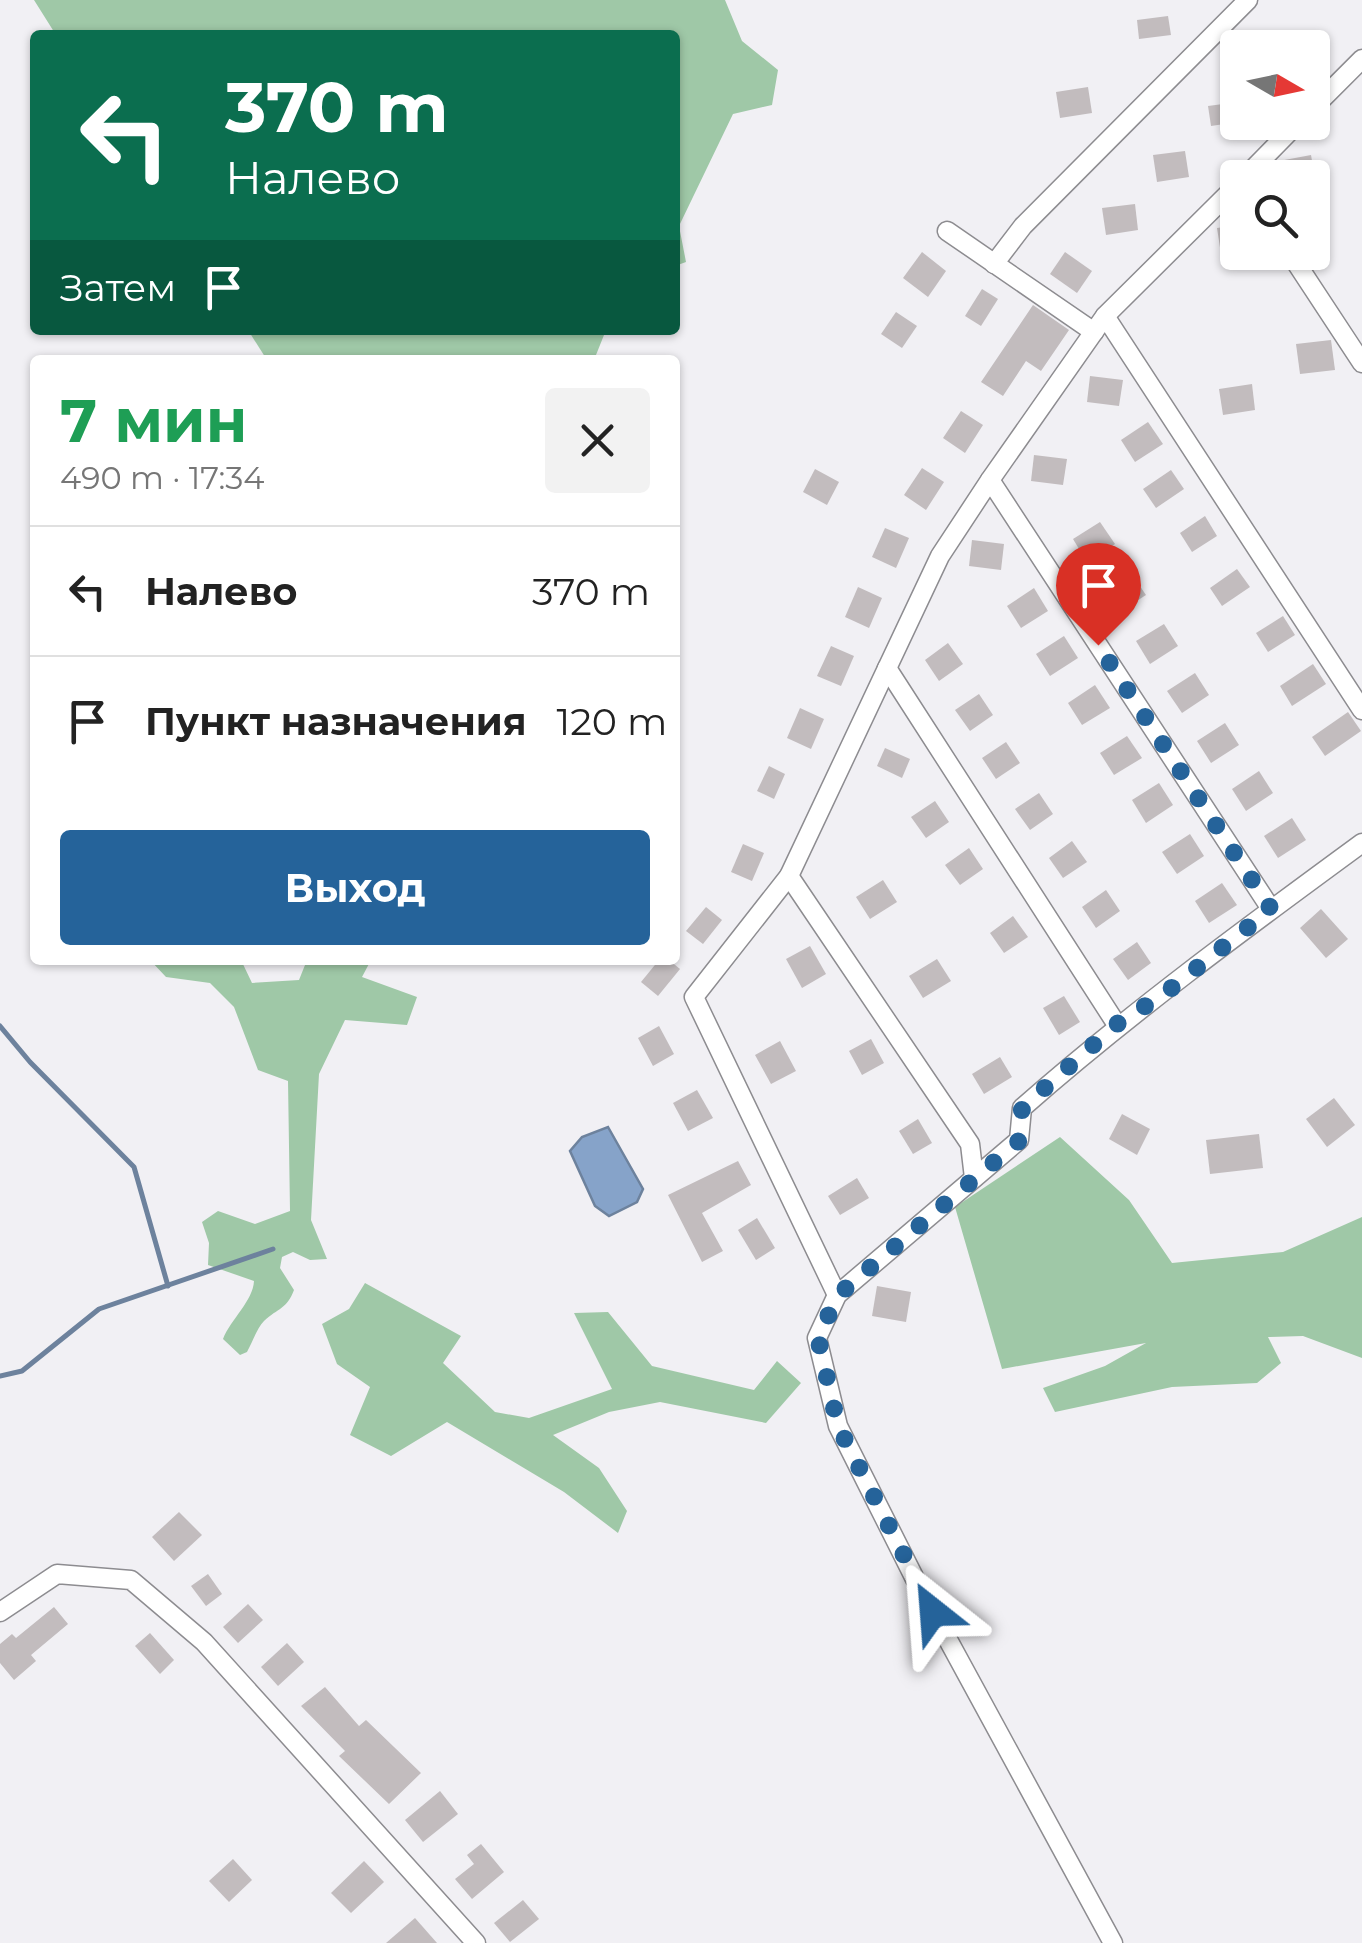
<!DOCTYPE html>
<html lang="ru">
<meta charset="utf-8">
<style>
body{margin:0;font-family:Montserrat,sans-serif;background:#f2f2f2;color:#222;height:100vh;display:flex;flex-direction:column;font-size:38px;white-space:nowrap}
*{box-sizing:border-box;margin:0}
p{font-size:32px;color:#767676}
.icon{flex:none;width:55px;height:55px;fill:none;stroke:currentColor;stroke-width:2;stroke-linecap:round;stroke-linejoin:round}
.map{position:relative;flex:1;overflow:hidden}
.sheet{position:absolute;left:30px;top:355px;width:650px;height:610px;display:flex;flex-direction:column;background:#fff;border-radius:10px;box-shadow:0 2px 8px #0004}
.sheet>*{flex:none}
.guide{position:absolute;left:30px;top:30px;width:650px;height:305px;border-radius:10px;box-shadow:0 2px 8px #0004;background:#0b6e4f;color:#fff;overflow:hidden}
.needle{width:65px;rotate:99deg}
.fabs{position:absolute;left:1220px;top:30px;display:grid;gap:20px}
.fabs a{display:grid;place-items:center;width:110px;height:110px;border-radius:10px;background:#fff;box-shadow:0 2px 8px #0004;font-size:50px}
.pin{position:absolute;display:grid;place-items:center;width:85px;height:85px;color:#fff;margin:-102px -42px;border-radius:50% 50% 50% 0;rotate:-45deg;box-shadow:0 0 10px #0007}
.pin .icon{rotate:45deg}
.me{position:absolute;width:110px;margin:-55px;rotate:332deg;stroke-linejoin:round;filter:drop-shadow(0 0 8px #0008)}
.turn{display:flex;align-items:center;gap:35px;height:210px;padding:0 30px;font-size:45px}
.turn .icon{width:130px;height:130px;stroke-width:2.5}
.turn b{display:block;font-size:70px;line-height:85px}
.then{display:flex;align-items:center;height:95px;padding:0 30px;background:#0003;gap:20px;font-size:38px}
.round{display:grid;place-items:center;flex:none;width:105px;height:105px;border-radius:10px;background:#f2f2f2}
.head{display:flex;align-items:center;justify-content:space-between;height:170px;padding:0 30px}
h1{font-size:60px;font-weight:700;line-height:75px;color:#1e9e55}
.cta{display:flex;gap:20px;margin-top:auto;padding:20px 30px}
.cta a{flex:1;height:115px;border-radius:10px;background:#25639a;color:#fff;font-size:40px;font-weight:700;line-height:115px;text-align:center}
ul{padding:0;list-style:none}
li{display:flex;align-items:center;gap:30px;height:130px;padding:0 30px;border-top:2px solid #e0e0e0}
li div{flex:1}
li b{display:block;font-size:38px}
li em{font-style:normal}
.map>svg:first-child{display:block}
.forest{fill:#9fc8a7}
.water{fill:#86a3c9;stroke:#6d829d;stroke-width:2.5}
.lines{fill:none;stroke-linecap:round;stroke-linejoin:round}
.stream{stroke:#6d829d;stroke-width:5}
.building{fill:#c2bcbe}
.minor-casing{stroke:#8d8c90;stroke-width:21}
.minor{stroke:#fff;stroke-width:18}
.route{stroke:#25639a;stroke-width:18;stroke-dasharray:0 32.4}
</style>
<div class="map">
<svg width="1362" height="1943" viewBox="0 0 1362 1943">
<rect width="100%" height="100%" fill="#f1f0f4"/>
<!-- forest -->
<g class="forest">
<polygon points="34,0 725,0 742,41 778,70 772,105 733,114 679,226 686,262 675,266 675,35 56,35"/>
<polygon points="248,330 606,330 594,360 267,360"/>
<path d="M150 960H241L252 983 299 980 307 960H371L362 977 417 997 407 1025 345 1020 319 1074 311 1220 327 1259 310 1260 293 1252 282 1257 280 1268 294 1290C287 1309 278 1308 264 1321 257 1328 252 1343 247 1352L240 1355 223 1339C231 1319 253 1301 254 1281L208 1265 209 1243 202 1222 218 1211 255 1224 290 1211 288 1081 258 1070 234 1007 210 983 166 977Z"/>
<polygon points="1060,1137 1129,1200 1172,1263 1283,1252 1362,1217 1362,1358 1303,1336 1268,1337 1281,1363 1257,1383 1172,1387 1055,1412 1043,1388 1105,1366 1146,1343 1002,1369 955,1207"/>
<polygon points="365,1283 461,1336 443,1363 495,1412 529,1418 612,1389 574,1313 608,1312 652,1366 754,1390 777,1361 801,1383 766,1423 660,1402 609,1412 553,1435 599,1468 627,1511 618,1533 564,1492 447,1422 391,1456 350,1435 370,1387 337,1364 322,1324 349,1309"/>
</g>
<!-- water -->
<polygon class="water" points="608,1127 643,1189 637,1202 609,1216 595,1206 570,1151 582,1137"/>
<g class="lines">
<!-- stream -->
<g class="stream">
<polyline points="0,1026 30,1062 134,1167 168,1286"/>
<polyline points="0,1376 22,1371 99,1309 273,1249"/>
</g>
</g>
<!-- building -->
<g class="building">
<polygon points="1168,16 1171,35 1139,39 1137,20"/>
<polygon points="1088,87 1092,113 1060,118 1056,92"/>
<polygon points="1238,102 1238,122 1211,126 1208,106"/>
<polygon points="1185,151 1189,177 1157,182 1153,155"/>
<polygon points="1311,155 1315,178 1282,178 1279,161"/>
<polygon points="1135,204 1138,230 1106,235 1102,208"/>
<polygon points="1238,225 1238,252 1221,254 1217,228"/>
<polygon points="922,252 946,271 928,297 903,278"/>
<polygon points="1065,252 1092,271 1077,293 1050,274"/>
<polygon points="982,289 998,299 981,326 965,316"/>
<polygon points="1033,305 1069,330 1041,371 1026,361 1003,396 981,382"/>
<polygon points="896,312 917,326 902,348 881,334"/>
<polygon points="1331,340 1335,370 1300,374 1296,344"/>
<polygon points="1090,376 1123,380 1119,406 1087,402"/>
<polygon points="1252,384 1255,410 1223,415 1219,389"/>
<polygon points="961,411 983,425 965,453 943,438"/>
<polygon points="1148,422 1163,444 1135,462 1121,440"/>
<polygon points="1034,455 1067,459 1063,485 1031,481"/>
<polygon points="922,468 944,482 926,510 904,495"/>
<polygon points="815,469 839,482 827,505 803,492"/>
<polygon points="1171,470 1184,489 1156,508 1143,489"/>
<polygon points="1205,516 1217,536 1192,552 1180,533"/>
<polygon points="1100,522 1115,544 1087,562 1073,539"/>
<polygon points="885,528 909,538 896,568 872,557"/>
<polygon points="972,540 1004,544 1001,570 969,566"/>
<polygon points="1237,569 1250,587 1222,606 1210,588"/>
<polygon points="1131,573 1146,595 1118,613 1104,590"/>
<polygon points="858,587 882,598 869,628 845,617"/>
<polygon points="1034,588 1048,611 1021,628 1007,606"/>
<polygon points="1283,616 1295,635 1268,652 1256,633"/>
<polygon points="1164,624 1178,646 1150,664 1136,641"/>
<polygon points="1064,636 1078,658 1050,676 1036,654"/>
<polygon points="948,643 963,664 939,681 925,660"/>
<polygon points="831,646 854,656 841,686 817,676"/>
<polygon points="1313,664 1326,684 1292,706 1280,686"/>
<polygon points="1195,673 1209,695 1182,713 1167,691"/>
<polygon points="1095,685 1110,708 1082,725 1068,703"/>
<polygon points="979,694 993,715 970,731 955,710"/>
<polygon points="800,708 824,719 811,749 787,738"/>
<polygon points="1348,712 1361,731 1325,756 1312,737"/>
<polygon points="1225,723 1239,745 1211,763 1197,741"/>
<polygon points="1127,736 1142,758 1114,775 1100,753"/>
<polygon points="1006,742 1020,763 996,779 982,758"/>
<polygon points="885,748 910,759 902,778 877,766"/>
<polygon points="769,766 785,774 774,799 757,791"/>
<polygon points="1259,771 1273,793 1246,811 1232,789"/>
<polygon points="1159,783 1173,805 1146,823 1132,800"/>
<polygon points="1039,793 1053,814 1030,830 1015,809"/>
<polygon points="935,801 949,822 926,838 911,817"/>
<polygon points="1292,818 1306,840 1278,858 1264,836"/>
<polygon points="1190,834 1204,856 1177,874 1162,852"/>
<polygon points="1072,841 1087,862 1063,878 1049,858"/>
<polygon points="743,844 764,853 752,881 731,872"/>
<polygon points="969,848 983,869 960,885 945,865"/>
<polygon points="883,880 897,902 870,919 856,897"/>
<polygon points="1222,883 1237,905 1209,923 1195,901"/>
<polygon points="1106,890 1120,911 1096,928 1082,907"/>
<polygon points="706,907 722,920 703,944 686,931"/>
<polygon points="1321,909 1348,939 1326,958 1300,928"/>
<polygon points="1013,916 1028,937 1004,953 990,933"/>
<polygon points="1137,942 1151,963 1128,980 1113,959"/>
<polygon points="810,946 826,974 802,988 786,959"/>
<polygon points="937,959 951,981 923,998 909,976"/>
<polygon points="659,960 669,960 680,969 658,996 641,982"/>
<polygon points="1064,996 1080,1022 1059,1035 1043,1008"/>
<polygon points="659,1026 674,1054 653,1066 638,1038"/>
<polygon points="871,1039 884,1063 862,1075 849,1051"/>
<polygon points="780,1041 796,1071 771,1084 755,1055"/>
<polygon points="1000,1057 1012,1077 984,1094 972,1074"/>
<polygon points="697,1090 713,1118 688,1131 673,1103"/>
<polygon points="1334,1098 1355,1125 1327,1147 1306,1119"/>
<polygon points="1122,1114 1150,1129 1137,1155 1109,1139"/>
<polygon points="918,1119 932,1143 913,1154 899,1131"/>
<polygon points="1259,1134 1263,1168 1210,1174 1206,1140"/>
<polygon points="738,1161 751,1185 702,1213 723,1251 702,1262 668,1195"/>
<polygon points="857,1178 869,1198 840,1215 828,1196"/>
<polygon points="757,1218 775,1248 756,1260 738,1230"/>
<polygon points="877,1286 911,1292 906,1322 872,1316"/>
<polygon points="179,1512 202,1535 174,1561 152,1537"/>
<polygon points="208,1574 222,1594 206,1606 191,1586"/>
<polygon points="248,1604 263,1620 238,1643 223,1627"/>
<polygon points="54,1607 68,1624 31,1655 36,1661 14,1680 0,1663 0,1644 12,1634 16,1638"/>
<polygon points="150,1633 174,1660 160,1674 135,1646"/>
<polygon points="287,1643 304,1662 278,1686 261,1667"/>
<polygon points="325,1687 359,1726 366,1720 421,1773 389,1804 339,1756 345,1751 301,1706"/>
<polygon points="440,1791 458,1814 423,1842 405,1820"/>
<polygon points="481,1844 504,1872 472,1899 455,1879 474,1864 467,1855"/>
<polygon points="233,1859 252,1880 229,1902 209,1881"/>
<polygon points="364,1861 384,1882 351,1913 331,1893"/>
<polygon points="523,1900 539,1919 510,1942 494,1923"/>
<polygon points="415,1918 437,1943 386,1943"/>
</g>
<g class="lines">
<defs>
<g id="minor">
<polyline points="1312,109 1362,59"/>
<polyline points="1244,178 1299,122"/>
<polyline points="947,231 1094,332"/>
<polyline points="1289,252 1362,363"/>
<polyline points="994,264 1023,226 1248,0"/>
<polyline points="1105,316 1362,710"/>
<polyline points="990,480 1271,909"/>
<polyline points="887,668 1117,1025"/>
<polyline points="789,876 970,1144 974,1178"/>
<polyline points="837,1295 694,997 789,876 940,556 990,480 1105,316 1238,184"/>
<polyline points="0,1612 57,1574 131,1580 204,1642 476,1943"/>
<path d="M1113 1943 915 1579 838 1426 817 1338 837 1295 1019 1140 1022 1108C1130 1013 1246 928 1362 843"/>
</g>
</defs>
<!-- minor casing -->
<use href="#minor" class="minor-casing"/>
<!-- minor -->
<use href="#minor" class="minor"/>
</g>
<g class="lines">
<!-- route -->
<polyline class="route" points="933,1612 838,1426 818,1338 838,1295 1020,1140 1022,1108 1117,1024 1164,994 1271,909 1098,645"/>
</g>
</svg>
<div class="fabs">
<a><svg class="needle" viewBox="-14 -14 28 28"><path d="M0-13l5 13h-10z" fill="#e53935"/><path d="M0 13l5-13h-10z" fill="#767676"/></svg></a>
<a><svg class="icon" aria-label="search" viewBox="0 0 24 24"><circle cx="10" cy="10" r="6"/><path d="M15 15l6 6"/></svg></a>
</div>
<div class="pin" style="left:1098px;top:645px;background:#d93025"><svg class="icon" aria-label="arrive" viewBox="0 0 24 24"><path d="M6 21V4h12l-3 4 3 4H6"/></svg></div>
<svg class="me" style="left:933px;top:1612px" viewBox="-20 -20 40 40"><path d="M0-17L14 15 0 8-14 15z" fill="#25639a" stroke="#fff" stroke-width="4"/></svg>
<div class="guide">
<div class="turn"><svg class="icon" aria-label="left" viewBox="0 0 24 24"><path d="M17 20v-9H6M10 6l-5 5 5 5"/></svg><div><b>370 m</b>Налево</div></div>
<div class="then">Затем<svg class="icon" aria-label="arrive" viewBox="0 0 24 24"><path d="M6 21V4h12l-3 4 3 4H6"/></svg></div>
</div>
<section class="sheet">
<div class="head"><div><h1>7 мин</h1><p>490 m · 17:34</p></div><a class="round"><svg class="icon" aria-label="close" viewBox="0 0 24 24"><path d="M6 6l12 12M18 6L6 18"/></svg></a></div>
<ul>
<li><svg class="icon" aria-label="left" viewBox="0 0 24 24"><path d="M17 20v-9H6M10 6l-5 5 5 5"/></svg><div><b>Налево</b></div><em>370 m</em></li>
<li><svg class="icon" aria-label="arrive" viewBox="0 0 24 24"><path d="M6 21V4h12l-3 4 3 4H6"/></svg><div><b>Пункт назначения</b></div><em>120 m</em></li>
</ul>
<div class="cta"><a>Выход</a></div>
</section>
</div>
